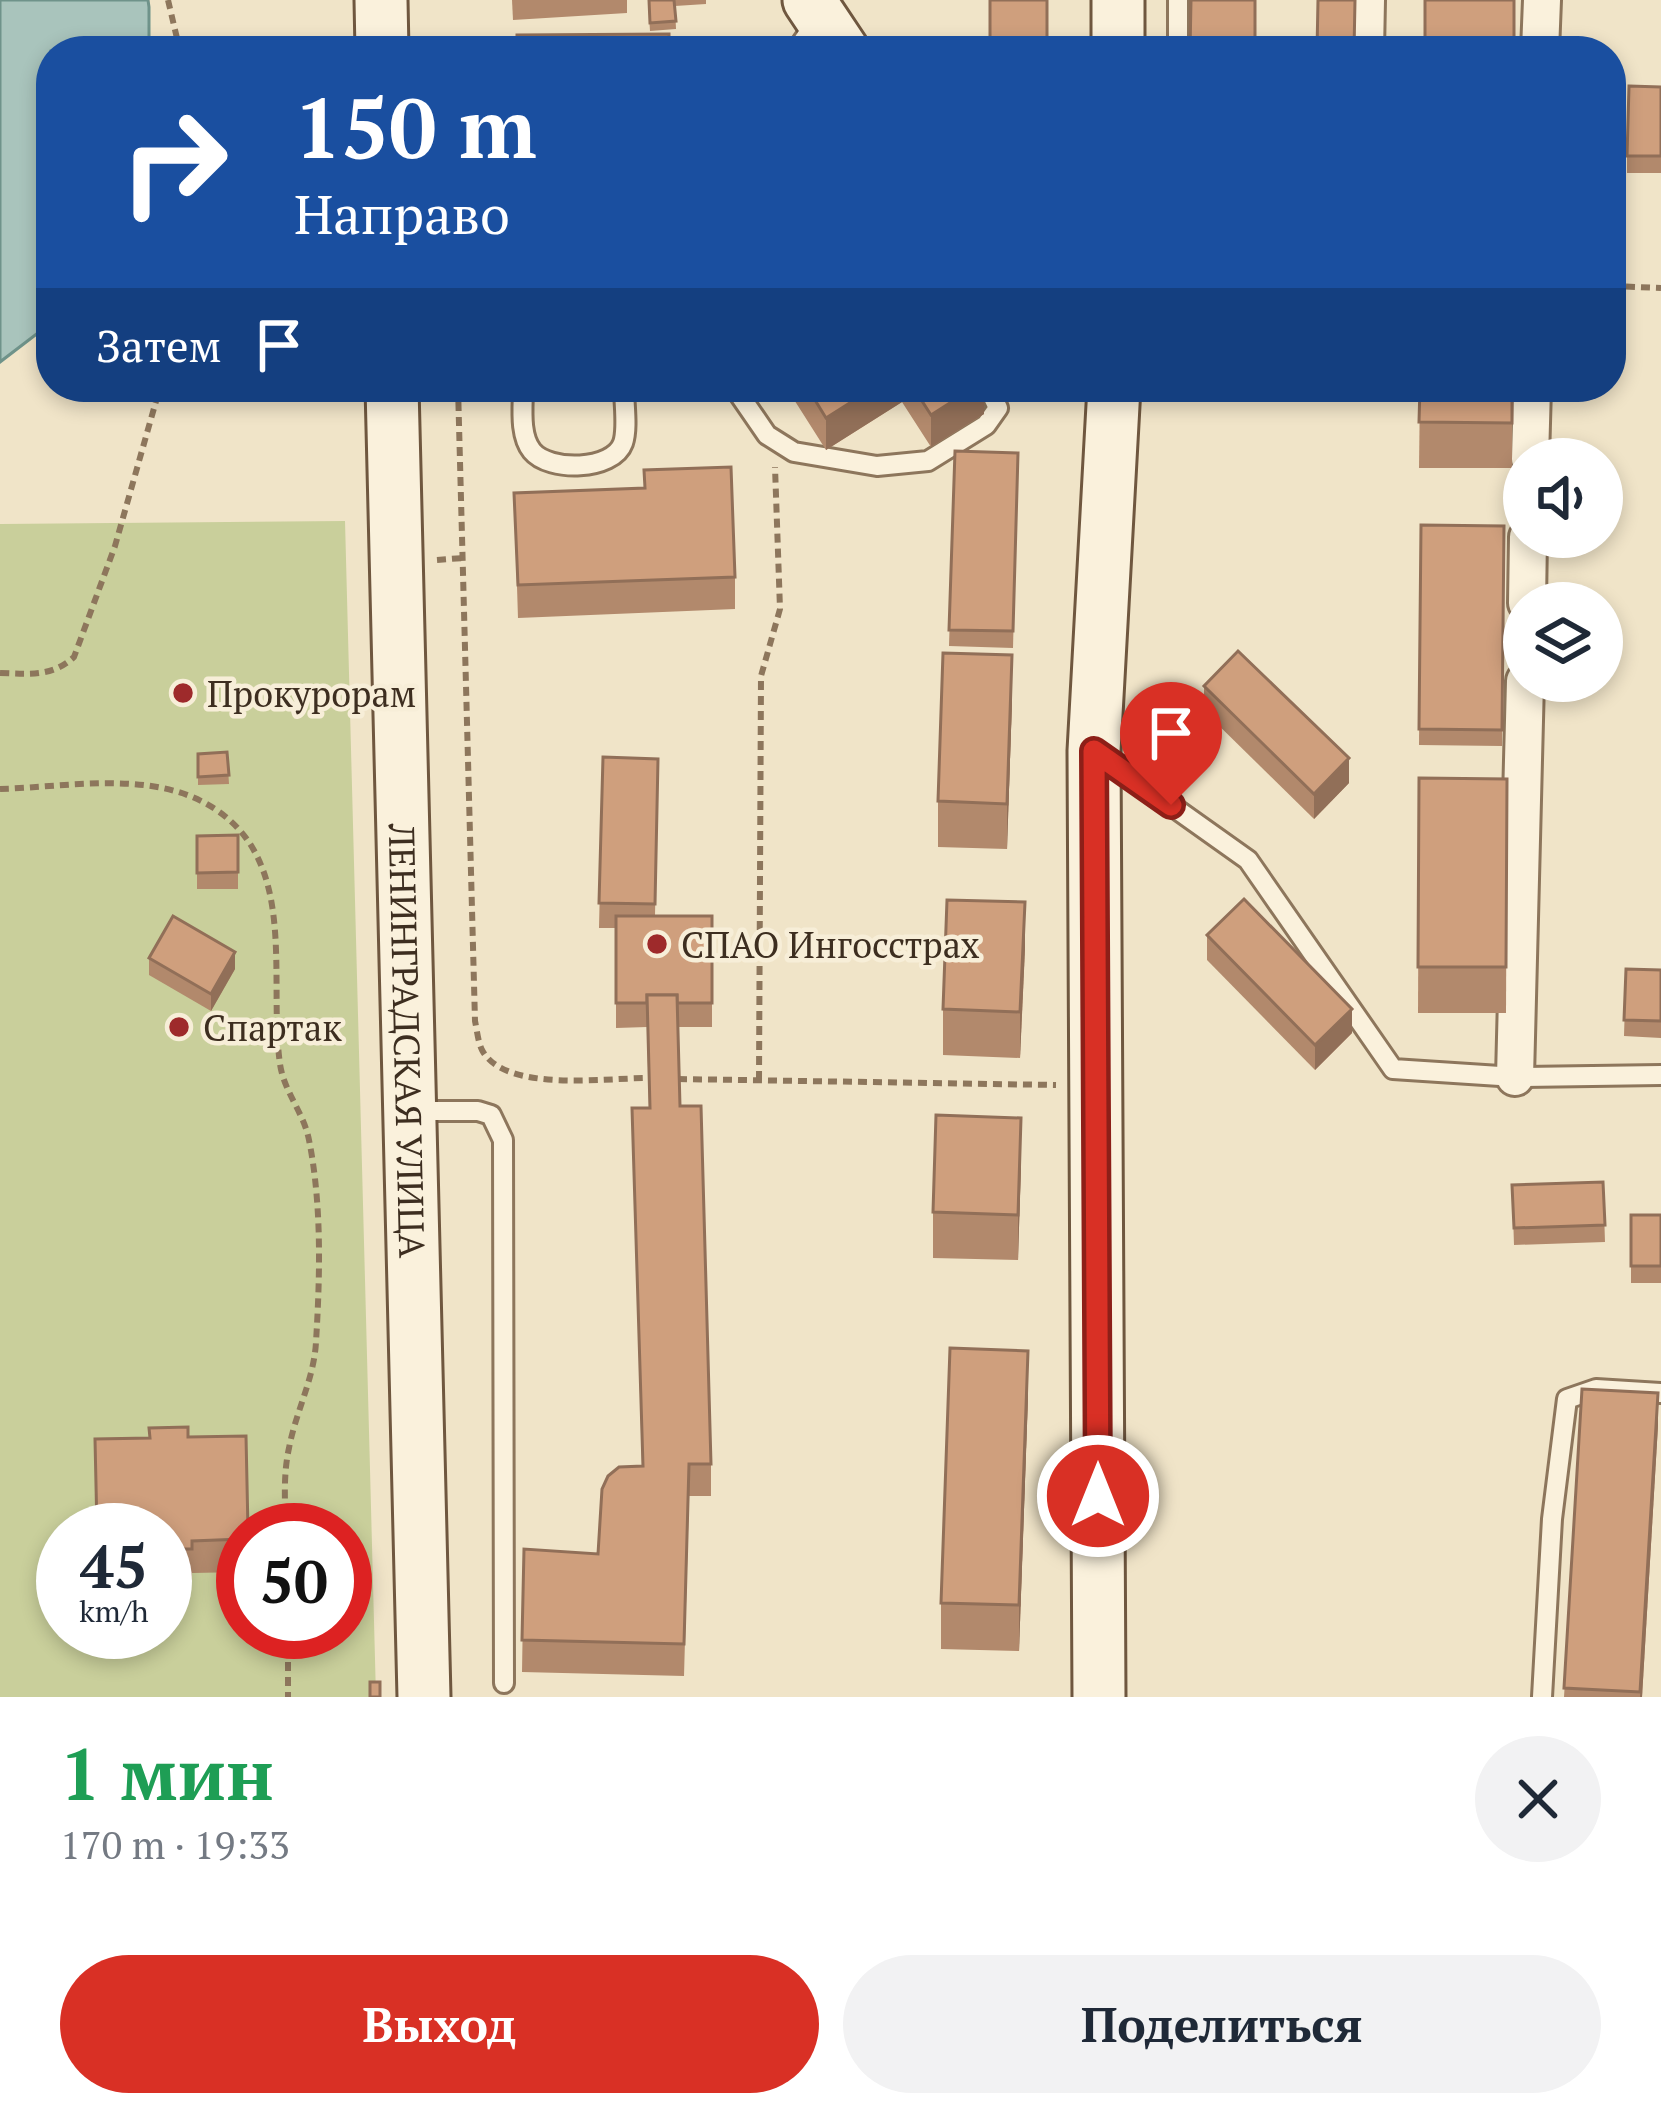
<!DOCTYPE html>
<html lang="ru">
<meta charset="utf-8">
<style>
body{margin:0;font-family:"PT Serif",serif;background:#f2f2f3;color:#1f2937;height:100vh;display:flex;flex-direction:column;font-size:45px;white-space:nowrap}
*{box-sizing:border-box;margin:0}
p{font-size:39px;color:#747a83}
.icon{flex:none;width:66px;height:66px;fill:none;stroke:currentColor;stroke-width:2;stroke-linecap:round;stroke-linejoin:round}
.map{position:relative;height:1697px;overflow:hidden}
.details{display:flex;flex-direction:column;background:#fff;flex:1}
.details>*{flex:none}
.banner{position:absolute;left:36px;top:36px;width:1590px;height:366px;border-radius:48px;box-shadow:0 6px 18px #0003;background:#1a4fa0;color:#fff;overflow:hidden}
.tools{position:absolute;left:1503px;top:438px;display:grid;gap:24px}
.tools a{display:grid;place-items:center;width:120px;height:120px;border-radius:50%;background:#fff;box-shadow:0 6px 18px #0003;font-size:60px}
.speed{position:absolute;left:36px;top:1503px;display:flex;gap:24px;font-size:60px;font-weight:700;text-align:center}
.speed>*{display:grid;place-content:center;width:156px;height:156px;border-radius:50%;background:#fff;box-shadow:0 6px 18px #0003;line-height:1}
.speed small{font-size:30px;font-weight:400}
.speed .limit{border:18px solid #d22;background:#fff;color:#111}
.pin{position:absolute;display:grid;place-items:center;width:102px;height:102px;color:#fff;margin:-123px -51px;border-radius:50% 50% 50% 0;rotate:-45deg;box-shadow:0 0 12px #0007}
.pin .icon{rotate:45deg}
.me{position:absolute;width:132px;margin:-66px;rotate:0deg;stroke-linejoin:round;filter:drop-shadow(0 0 9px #0008)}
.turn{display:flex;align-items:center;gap:42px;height:252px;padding:0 60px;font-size:54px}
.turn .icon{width:156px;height:156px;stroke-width:2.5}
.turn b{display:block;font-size:84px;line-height:102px}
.then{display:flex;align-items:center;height:114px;padding:0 60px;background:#0003;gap:24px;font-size:45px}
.round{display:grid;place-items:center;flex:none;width:126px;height:126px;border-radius:63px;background:#f2f2f3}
.overview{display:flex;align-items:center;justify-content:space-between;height:204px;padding:0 60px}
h1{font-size:72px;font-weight:700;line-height:90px;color:#1e9e55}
.cta{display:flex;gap:24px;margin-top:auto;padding:24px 60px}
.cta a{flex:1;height:138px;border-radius:72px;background:#d93025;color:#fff;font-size:48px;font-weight:700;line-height:138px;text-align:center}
.cta a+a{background:#f2f2f3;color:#1f2937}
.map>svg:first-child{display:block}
.green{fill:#c9cf9b;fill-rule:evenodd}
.water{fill:#a9c4bc;stroke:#6f938a;stroke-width:3}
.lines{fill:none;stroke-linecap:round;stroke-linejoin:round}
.lane-casing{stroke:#8d765c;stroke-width:24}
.street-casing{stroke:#8d765c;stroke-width:42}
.secondary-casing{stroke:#6f573f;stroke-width:57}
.path{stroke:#8d765c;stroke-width:6;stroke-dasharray:9 6;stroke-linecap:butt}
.lane{stroke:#faf1dc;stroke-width:18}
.street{stroke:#faf1dc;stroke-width:36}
.secondary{stroke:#faf1dc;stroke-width:51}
.wall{fill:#b2896c}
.shaded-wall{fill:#916f58}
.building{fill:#cf9f7d;stroke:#916f58;stroke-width:3}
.route-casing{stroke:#8d1f18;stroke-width:30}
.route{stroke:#d93025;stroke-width:21}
.poi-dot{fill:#9e2a2b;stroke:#f7eed8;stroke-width:4.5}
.labels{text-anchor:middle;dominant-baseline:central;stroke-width:9;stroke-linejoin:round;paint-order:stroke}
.poi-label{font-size:36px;fill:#3d2e20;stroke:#f7eed8;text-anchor:start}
.street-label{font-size:36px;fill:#3d2e20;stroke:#f7eed8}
</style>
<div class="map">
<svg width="1661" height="1697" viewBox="0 0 1661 1697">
<rect width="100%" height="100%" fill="#f0e4c8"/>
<!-- green -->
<path class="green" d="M345 521 376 1697H0V524ZM63 1530H165V1632H63ZM243 1530H345V1632H243Z"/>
<!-- water -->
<polygon class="water" points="0,0 148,0 149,7 149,51 51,51 51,323 0,362"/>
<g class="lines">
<defs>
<g id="lane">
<polyline points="980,50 980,51"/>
<polyline points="796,51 807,35 820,25"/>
<polyline points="1178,51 1178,0"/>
<path d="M523 387C523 406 519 435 532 451 549 472 613 471 623 443 628 428 624 404 624 387"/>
<polyline points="734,387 767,435 794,452 877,466 928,461 986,425 998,408 988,387"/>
<polyline points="1103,757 1248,860 1393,1069 1515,1077 1661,1075"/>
<polyline points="412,1111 478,1111 491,1115 503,1140 504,1683"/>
<polyline points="1542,1697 1552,1519 1567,1399 1596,1389 1661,1393"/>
</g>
<g id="street">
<polyline points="1365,51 1366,0"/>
<polyline points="1540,51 1542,0"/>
<polyline points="1530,459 1532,387"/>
<polyline points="1527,603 1528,537"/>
<polyline points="1515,1077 1525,681"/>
</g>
<g id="secondary">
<polyline points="381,0 382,51"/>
<polyline points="809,0 843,51"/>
<polyline points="1118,51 1118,0"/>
<path id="s1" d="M392 387 424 1697"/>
<polyline points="1099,1697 1094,751 1114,387"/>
</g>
</defs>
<!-- lane casing -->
<use href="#lane" class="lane-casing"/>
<!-- street casing -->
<use href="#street" class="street-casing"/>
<!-- secondary casing -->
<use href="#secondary" class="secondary-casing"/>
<!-- path -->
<g class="path">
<polyline points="168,0 180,51"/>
<polyline points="1611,286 1661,288"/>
<path d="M458 387 475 1021C477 1030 478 1042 482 1050 505 1093 605 1078 648 1078"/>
<polyline points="437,560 463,558"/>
<path d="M0 673C29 674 52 677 74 657L115 546 160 387"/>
<path d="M0 789C69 787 155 769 215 809 299 864 268 979 280 1064 284 1092 304 1113 309 1140 322 1205 320 1276 316 1342 314 1379 296 1411 289 1448 283 1475 285 1503 286 1530"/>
<polyline points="678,1079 1056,1085"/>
<polyline points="759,1080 761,676 780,609 775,467"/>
<polyline points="288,1632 288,1697"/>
</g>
<!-- lane -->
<use href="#lane" class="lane"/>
<!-- street -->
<use href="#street" class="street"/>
<!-- secondary -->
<use href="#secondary" class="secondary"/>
</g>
<!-- wall -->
<g class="wall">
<polygon points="512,0 627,0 627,13 513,20"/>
<polygon points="648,0 706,0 706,4 675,6 676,29 650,31"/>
<polygon points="1661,87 1661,173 1627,173 1627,156"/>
<polygon points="786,387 984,387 984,414 931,447 902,402 826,450"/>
<polygon points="1420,387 1512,387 1512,468 1419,468"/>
<polygon points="955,451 1018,453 1013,648 949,646"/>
<polygon points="514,493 735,577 735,609 518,618"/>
<polygon points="1421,525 1504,526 1502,746 1419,745"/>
<polygon points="1204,686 1349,783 1314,819 1204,711"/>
<polygon points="1012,701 1007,849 938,847 938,801"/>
<polygon points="227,752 229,784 198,785 198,754"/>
<polygon points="603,757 658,759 655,916 712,916 712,1027 678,1027 680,1106 711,1464 711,1496 689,1496 684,1676 522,1672 524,1549 598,1554 642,1466 632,1108 649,1108 647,1027 616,1028 616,928 599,928"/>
<polygon points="1419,778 1507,779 1506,1013 1418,1013"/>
<polygon points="238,835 238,889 197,889 197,836"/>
<polygon points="1207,935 1352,1033 1315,1070 1207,960"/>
<polygon points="1025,948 1020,1058 943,1055 943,1009"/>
<polygon points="149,958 235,969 211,1011 149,975"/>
<polygon points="1626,969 1661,970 1661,1038 1624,1036"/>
<polygon points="1021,1163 1018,1260 933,1258 933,1212"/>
<polygon points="1603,1182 1605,1242 1514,1245 1512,1185"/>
<rect x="1631" y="1215" width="30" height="68"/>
<polygon points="1582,1389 1658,1425 1642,1697 1564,1697"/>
<polygon points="1028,1397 1019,1651 941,1649 941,1603"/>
<polygon points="188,1437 243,1530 243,1572 192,1573 192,1581 165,1582 165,1530"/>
</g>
<!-- shaded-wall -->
<g class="shaded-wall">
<polygon points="875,387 902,387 902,402 826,450 826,418"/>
<polygon points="975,387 984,387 984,414 931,447 931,415"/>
<polygon points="1012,655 1012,701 1007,849 1007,804"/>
<polygon points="1349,758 1349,783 1314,819 1314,794"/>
<polygon points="1025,902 1025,948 1020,1058 1020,1012"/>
<polygon points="235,952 235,969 211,1011 211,994"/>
<polygon points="1352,1009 1352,1033 1315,1070 1315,1045"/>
<polygon points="1021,1118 1021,1163 1018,1260 1018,1215"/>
<polygon points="1028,1351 1028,1397 1019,1651 1019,1605"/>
<polygon points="1658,1393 1658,1425 1642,1697 1640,1697"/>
</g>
<!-- building -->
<g class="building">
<polygon points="649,0 674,0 676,21 650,23"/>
<rect x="990" y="0" width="57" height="51"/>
<polygon points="1191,0 1255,0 1255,51 1190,51"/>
<polygon points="1318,0 1355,0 1354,51 1317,51"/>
<rect x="1425" y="0" width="89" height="51"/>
<polygon points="669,34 669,51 517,51 517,35"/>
<polygon points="1629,86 1661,87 1661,156 1627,156"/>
<polygon points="807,387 875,387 826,418"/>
<polygon points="913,387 975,387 931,415"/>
<polygon points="1420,387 1512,387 1512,423 1419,422"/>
<polygon points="955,451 1018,453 1013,631 949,630"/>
<polygon points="731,467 735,577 518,585 514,493 645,488 644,470"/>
<polygon points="1421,525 1504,526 1502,730 1419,729"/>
<polygon points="1238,651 1349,758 1314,794 1204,686"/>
<polygon points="943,653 1012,655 1007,804 938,801"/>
<polygon points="227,752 229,775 198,777 198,754"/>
<polygon points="603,757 658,759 655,904 599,903"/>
<polygon points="1419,778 1507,779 1506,967 1418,967"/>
<polygon points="238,835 238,872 197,873 197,836"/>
<polygon points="1244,899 1352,1009 1315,1045 1207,935"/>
<polygon points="947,900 1025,902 1020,1012 943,1009"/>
<polygon points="173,916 235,952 211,994 149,958"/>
<polygon points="616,916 712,916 712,1003 677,1003 677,995 647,995 647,1003 616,1003"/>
<polygon points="1626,969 1661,970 1661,1021 1624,1020"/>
<polygon points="647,995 677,995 680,1106 701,1106 711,1464 689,1464 684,1644 522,1640 524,1549 598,1554 602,1489 608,1476 619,1467 643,1466 632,1108 650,1108"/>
<polygon points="936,1115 1021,1118 1018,1215 933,1212"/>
<polygon points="1603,1182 1605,1225 1514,1228 1512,1185"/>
<rect x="1631" y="1215" width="30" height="51"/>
<polygon points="950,1348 1028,1351 1019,1605 941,1603"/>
<polygon points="1582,1389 1658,1393 1640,1692 1564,1688"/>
<polygon points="188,1427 188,1437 246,1436 248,1530 243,1530 243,1539 192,1541 192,1549 165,1549 165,1530 97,1530 95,1439 150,1438 149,1428"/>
<rect x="370" y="1682" width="10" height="15"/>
</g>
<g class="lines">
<defs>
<polyline id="route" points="1098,1496 1094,751 1171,805"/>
</defs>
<!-- route casing -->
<use href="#route" class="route-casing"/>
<!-- route -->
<use href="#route" class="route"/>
</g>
<!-- markers -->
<g class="poi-dot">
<circle cx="183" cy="693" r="12"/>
<circle cx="657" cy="944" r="12"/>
<circle cx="179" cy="1027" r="12"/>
</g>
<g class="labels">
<!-- poi labels -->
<g class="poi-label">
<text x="207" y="693">Прокурорам</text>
<text x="681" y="944">СПАО Ингосстрах</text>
<text x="203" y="1027">Спартак</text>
</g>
<!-- street labels -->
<g class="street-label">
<text stroke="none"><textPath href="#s1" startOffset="654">ЛЕНИНГРАДСКАЯ УЛИЦА</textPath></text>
</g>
</g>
</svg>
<div class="tools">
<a><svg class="icon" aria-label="sound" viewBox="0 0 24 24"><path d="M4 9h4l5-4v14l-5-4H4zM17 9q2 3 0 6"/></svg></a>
<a><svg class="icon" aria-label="layers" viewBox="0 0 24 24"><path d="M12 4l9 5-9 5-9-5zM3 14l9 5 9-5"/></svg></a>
</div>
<div class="speed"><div>45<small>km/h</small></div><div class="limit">50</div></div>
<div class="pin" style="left:1171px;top:805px;background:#d93025"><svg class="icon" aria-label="arrive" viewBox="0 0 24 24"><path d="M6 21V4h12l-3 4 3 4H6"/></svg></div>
<svg class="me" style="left:1098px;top:1496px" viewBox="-20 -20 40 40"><circle r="17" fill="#d93025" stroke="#fff" stroke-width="3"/><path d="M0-11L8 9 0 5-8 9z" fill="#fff"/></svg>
<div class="banner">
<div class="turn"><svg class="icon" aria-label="right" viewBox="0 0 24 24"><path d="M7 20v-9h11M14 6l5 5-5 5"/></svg><div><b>150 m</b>Направо</div></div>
<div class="then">Затем<svg class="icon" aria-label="arrive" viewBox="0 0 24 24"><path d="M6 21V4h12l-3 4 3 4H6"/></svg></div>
</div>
</div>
<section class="details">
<div class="overview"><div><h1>1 мин</h1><p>170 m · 19:33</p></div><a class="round"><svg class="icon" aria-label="close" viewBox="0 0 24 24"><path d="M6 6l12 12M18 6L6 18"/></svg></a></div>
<div class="cta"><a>Выход</a><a>Поделиться</a></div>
</section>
